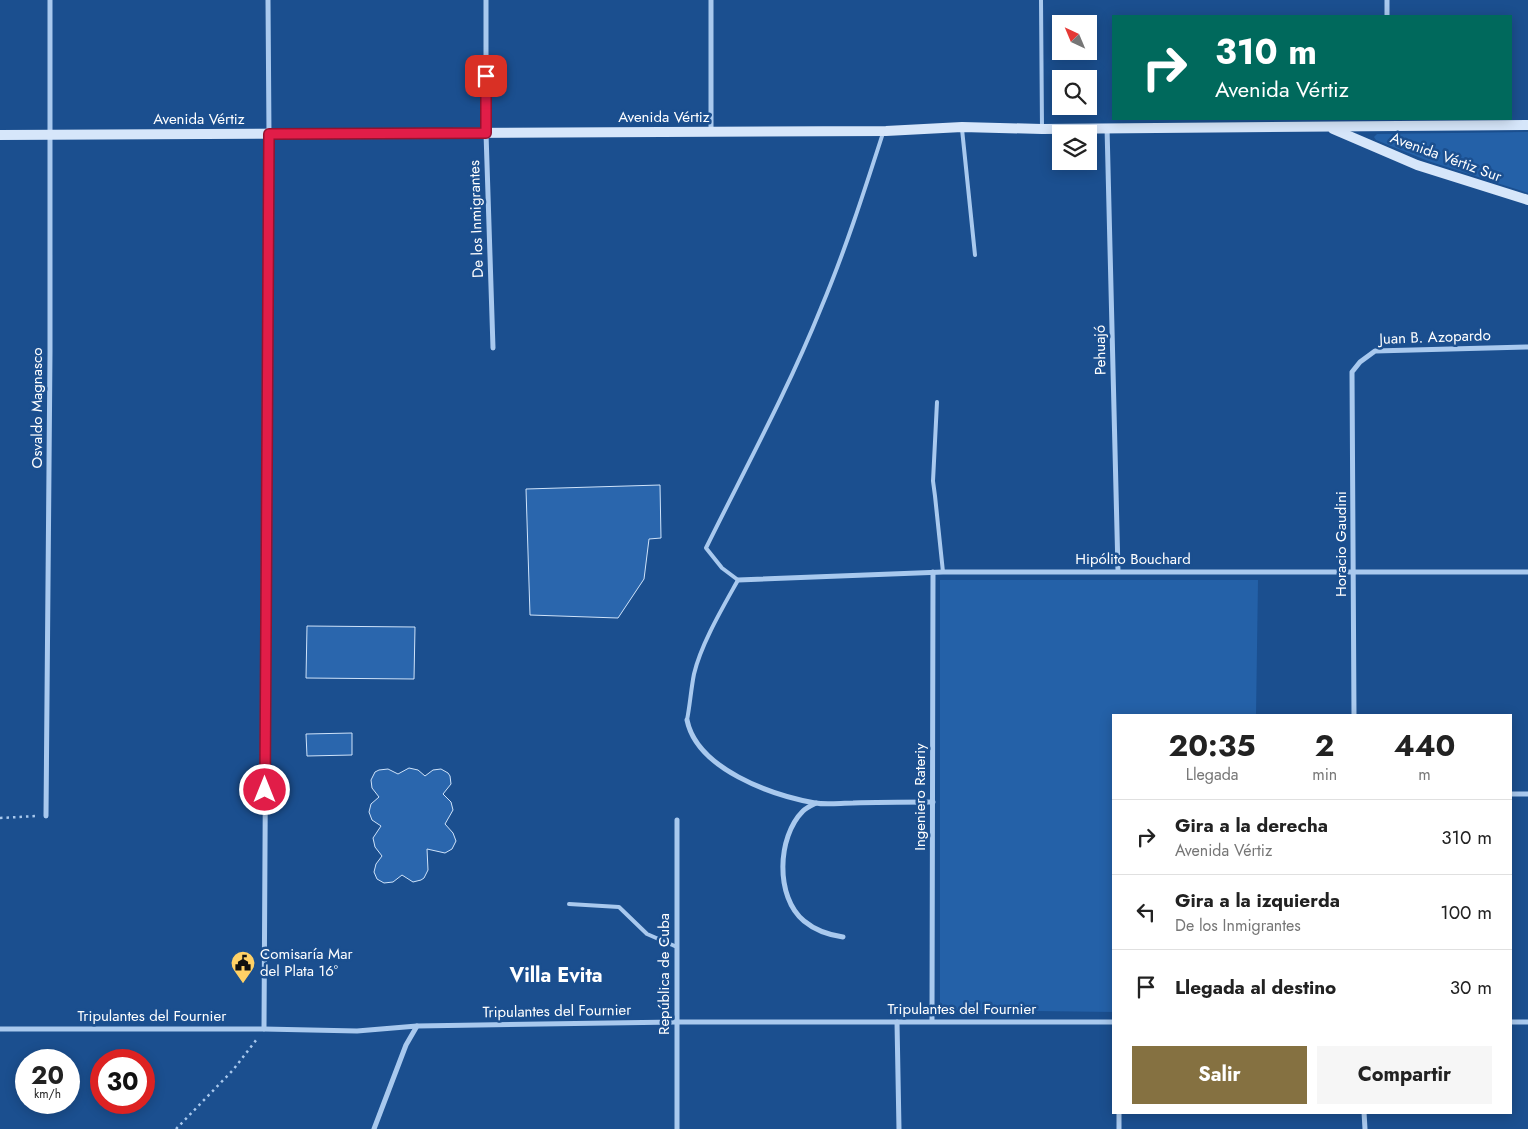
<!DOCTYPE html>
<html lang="es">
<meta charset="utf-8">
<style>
body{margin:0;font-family:Jost,sans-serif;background:#f6f6f6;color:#222;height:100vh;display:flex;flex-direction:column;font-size:19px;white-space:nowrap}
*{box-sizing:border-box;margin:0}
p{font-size:16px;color:#767676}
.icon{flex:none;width:28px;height:28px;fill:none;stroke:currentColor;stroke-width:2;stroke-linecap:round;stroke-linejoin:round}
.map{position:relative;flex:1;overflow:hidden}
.panel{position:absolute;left:1112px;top:714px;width:400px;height:400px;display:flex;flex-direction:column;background:#fff;border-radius:0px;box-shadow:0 2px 12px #0003}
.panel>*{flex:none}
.guide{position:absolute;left:1112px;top:15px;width:400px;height:105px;border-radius:0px;box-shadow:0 2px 12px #0003;background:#00695c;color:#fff;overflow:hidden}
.needle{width:32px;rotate:316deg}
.buttons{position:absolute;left:1052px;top:15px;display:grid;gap:10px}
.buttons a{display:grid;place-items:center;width:45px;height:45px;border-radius:0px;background:#fff;box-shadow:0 2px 12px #0003;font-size:25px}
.speed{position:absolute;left:15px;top:1049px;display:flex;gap:10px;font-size:25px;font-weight:700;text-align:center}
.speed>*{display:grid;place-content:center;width:65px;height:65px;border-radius:50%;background:#fff;box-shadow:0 2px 12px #0003;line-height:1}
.speed small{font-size:12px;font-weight:400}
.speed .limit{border:8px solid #d22;background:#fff;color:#111}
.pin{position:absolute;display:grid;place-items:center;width:42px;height:42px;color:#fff;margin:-21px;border-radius:10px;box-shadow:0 2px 8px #0006}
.me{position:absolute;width:55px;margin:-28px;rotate:0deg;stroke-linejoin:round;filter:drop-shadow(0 0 4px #0008)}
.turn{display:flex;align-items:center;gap:18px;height:105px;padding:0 20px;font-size:22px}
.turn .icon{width:65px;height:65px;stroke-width:2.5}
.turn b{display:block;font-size:35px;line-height:42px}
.eta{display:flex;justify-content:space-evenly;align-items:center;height:85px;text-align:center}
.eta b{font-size:30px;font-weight:700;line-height:35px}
.button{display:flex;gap:10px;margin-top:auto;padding:10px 20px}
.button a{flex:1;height:58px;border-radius:0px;background:#857141;color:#fff;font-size:20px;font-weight:700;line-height:58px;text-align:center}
.button a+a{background:#f6f6f6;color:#222}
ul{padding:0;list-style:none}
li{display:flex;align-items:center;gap:15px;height:75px;padding:0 20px;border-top:1px solid #e0e0e0}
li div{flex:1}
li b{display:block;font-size:19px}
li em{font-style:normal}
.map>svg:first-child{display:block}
.green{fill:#2461a8}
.building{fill:#2a66ad;stroke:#cfe3fa}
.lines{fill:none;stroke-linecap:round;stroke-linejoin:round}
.path{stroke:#a9c9ee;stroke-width:2.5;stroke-dasharray:2.5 4;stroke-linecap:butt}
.lane{stroke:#a9c9ee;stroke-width:4}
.street{stroke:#a9c9ee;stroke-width:5}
.secondary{stroke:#d6e6fa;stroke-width:10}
.route-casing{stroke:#92132f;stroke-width:12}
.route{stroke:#e11d48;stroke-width:9}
.labels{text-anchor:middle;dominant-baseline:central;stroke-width:5;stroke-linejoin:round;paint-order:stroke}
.street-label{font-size:15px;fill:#fff;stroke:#1b4f8f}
.poi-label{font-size:15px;fill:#fff;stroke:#1b4f8f;text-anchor:start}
.district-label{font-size:20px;font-weight:bold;fill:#fff;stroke:#1b4f8f}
</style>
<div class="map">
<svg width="1528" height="1129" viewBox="0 0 1528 1129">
<rect width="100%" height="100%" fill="#1b4f8f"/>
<!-- green -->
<g class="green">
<polygon points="1528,132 1528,193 1428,161 1376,140 1374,137 1377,134"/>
<polygon points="940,580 1258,580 1256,715 1114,715 1114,1012 940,1010"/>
</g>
<!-- building -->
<g class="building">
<polygon points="660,485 661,538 649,539 644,579 618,618 530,615 526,489"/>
<polygon points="307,626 415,627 414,679 306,678"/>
<polygon points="352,733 352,755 307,756 306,734"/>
<polygon points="409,768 418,770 425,776 433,770 441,769 448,773 450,776 451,784 443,794 451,802 453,810 445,824 453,833 456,841 452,849 445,853 427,849 428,870 424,878 421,880 413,882 402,875 393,882 384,883 377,879 374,872 376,864 382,856 375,847 373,838 381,826 372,820 369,812 371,804 379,797 372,788 371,780 375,772 379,770 388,769 398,774"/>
</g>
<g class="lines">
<!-- path -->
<g class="path">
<polyline points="0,818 37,816"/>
<polyline points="176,1129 233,1070 257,1039"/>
</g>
<!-- lane -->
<g class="lane">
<polyline points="1041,0 1042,129"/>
<polyline points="962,129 975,255"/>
<polyline points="937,402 933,481 935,496 943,572"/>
<path d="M687 720C690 705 691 689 694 674 701 644 723 607 738 580L722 568 706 548C745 469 788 390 821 308 845 251 864 192 883 133"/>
<polyline points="569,904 619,907 647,934 677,947"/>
</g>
<!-- street -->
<g class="street">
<polyline points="486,0 486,133 493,348"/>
<polyline points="711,0 711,132"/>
<polyline points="1387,0 1387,16"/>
<polyline points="1107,127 1118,571"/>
<polyline points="738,580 943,572 1528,572"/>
<polyline points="1354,715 1352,372 1360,362 1375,351 1528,347"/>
<path d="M687 720C697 769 771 795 815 803 827 805 841 803 853 803 880 802 906 802 933 802"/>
<polyline points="1511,794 1528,794"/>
<path d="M816 803C812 805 806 808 803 811 777 837 775 897 804 921 816 931 829 935 843 937"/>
<polyline points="46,816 50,352 50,0"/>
<polyline points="932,1021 933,572"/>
<polyline points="897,1022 899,1129"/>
<polyline points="1511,1022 1528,1022"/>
<polyline points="0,1029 264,1029 357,1031 417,1026 676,1022 1114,1022"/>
<polyline points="264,1029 269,134 268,0"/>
<polyline points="1364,1112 1365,1129"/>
<polyline points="374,1129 406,1045 417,1026"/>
<polyline points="677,1129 677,820"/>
<polyline points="1119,1129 1119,1112"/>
</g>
<!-- secondary -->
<g class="secondary">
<polyline points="1333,129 1417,165 1528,200"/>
<polyline points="0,135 886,131 962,127 1042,129 1528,125"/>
</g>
</g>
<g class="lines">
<defs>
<polyline id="route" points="265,790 269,134 486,133 486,76"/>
</defs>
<!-- route casing -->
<use href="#route" class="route-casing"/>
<!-- route -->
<use href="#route" class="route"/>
</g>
<!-- icons -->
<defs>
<symbol id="civic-pin" viewBox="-11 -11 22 30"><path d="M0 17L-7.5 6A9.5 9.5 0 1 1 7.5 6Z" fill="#ffd166" stroke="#1b4f8f"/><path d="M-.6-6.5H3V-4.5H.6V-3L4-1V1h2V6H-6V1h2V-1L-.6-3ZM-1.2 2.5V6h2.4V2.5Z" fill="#111"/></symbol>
</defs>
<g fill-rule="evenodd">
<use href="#civic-pin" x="229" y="949" width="28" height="38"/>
</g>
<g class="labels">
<!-- street labels -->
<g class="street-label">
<text x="664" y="117">Avenida Vértiz</text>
<text x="199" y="119">Avenida Vértiz</text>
<text transform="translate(1446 157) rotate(20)">Avenida Vértiz Sur</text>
<text transform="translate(476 219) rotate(-92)">De los Inmigrantes</text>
<text transform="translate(1435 337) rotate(-2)">Juan B. Azopardo</text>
<text transform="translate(1100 350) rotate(-91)">Pehuajó</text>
<text transform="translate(37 408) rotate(-90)">Osvaldo Magnasco</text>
<text transform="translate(1341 544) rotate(-90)">Horacio Gaudini</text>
<text x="1133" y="559">Hipólito Bouchard</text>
<text transform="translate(920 797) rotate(-90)">Ingeniero Rateriy</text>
<text transform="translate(664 974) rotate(-90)">República de Cuba</text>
<text x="962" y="1009">Tripulantes del Fournier</text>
<text transform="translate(557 1011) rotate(-1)">Tripulantes del Fournier</text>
<text x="152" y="1016">Tripulantes del Fournier</text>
</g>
<!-- poi labels -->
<g class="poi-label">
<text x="260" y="954">Comisaría Mar<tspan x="260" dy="17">del Plata 16°</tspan></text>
</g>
<!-- district labels -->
<g class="district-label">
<text x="556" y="975">Villa Evita</text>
</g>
</g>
</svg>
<div class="buttons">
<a><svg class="needle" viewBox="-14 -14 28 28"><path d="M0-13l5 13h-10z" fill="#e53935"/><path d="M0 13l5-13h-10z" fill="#767676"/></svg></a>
<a><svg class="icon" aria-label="search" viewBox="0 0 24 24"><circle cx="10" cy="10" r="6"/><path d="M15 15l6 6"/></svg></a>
<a><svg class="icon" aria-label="layers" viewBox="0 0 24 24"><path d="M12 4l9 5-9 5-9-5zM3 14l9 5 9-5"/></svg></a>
</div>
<div class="speed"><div>20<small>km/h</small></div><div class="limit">30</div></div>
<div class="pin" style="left:486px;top:76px;background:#d93025"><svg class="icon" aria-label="arrive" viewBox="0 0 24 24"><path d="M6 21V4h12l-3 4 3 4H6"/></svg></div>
<svg class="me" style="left:265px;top:790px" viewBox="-20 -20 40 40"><circle r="17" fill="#e11d48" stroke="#fff" stroke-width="3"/><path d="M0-11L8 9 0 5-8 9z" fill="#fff"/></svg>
<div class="guide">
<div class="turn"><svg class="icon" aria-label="right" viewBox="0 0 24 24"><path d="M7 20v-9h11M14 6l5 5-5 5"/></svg><div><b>310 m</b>Avenida Vértiz</div></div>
</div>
<section class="panel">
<div class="eta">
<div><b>20:35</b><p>Llegada</p></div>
<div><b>2</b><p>min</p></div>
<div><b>440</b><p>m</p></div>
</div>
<ul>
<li><svg class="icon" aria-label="right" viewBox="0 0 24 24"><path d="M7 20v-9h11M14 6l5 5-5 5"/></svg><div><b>Gira a la derecha</b><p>Avenida Vértiz</p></div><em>310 m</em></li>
<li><svg class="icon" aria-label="left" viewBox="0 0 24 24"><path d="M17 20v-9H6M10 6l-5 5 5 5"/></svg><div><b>Gira a la izquierda</b><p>De los Inmigrantes</p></div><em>100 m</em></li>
<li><svg class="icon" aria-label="arrive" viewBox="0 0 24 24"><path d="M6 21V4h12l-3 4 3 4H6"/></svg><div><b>Llegada al destino</b></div><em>30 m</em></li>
</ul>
<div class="button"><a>Salir</a><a>Compartir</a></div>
</section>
</div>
